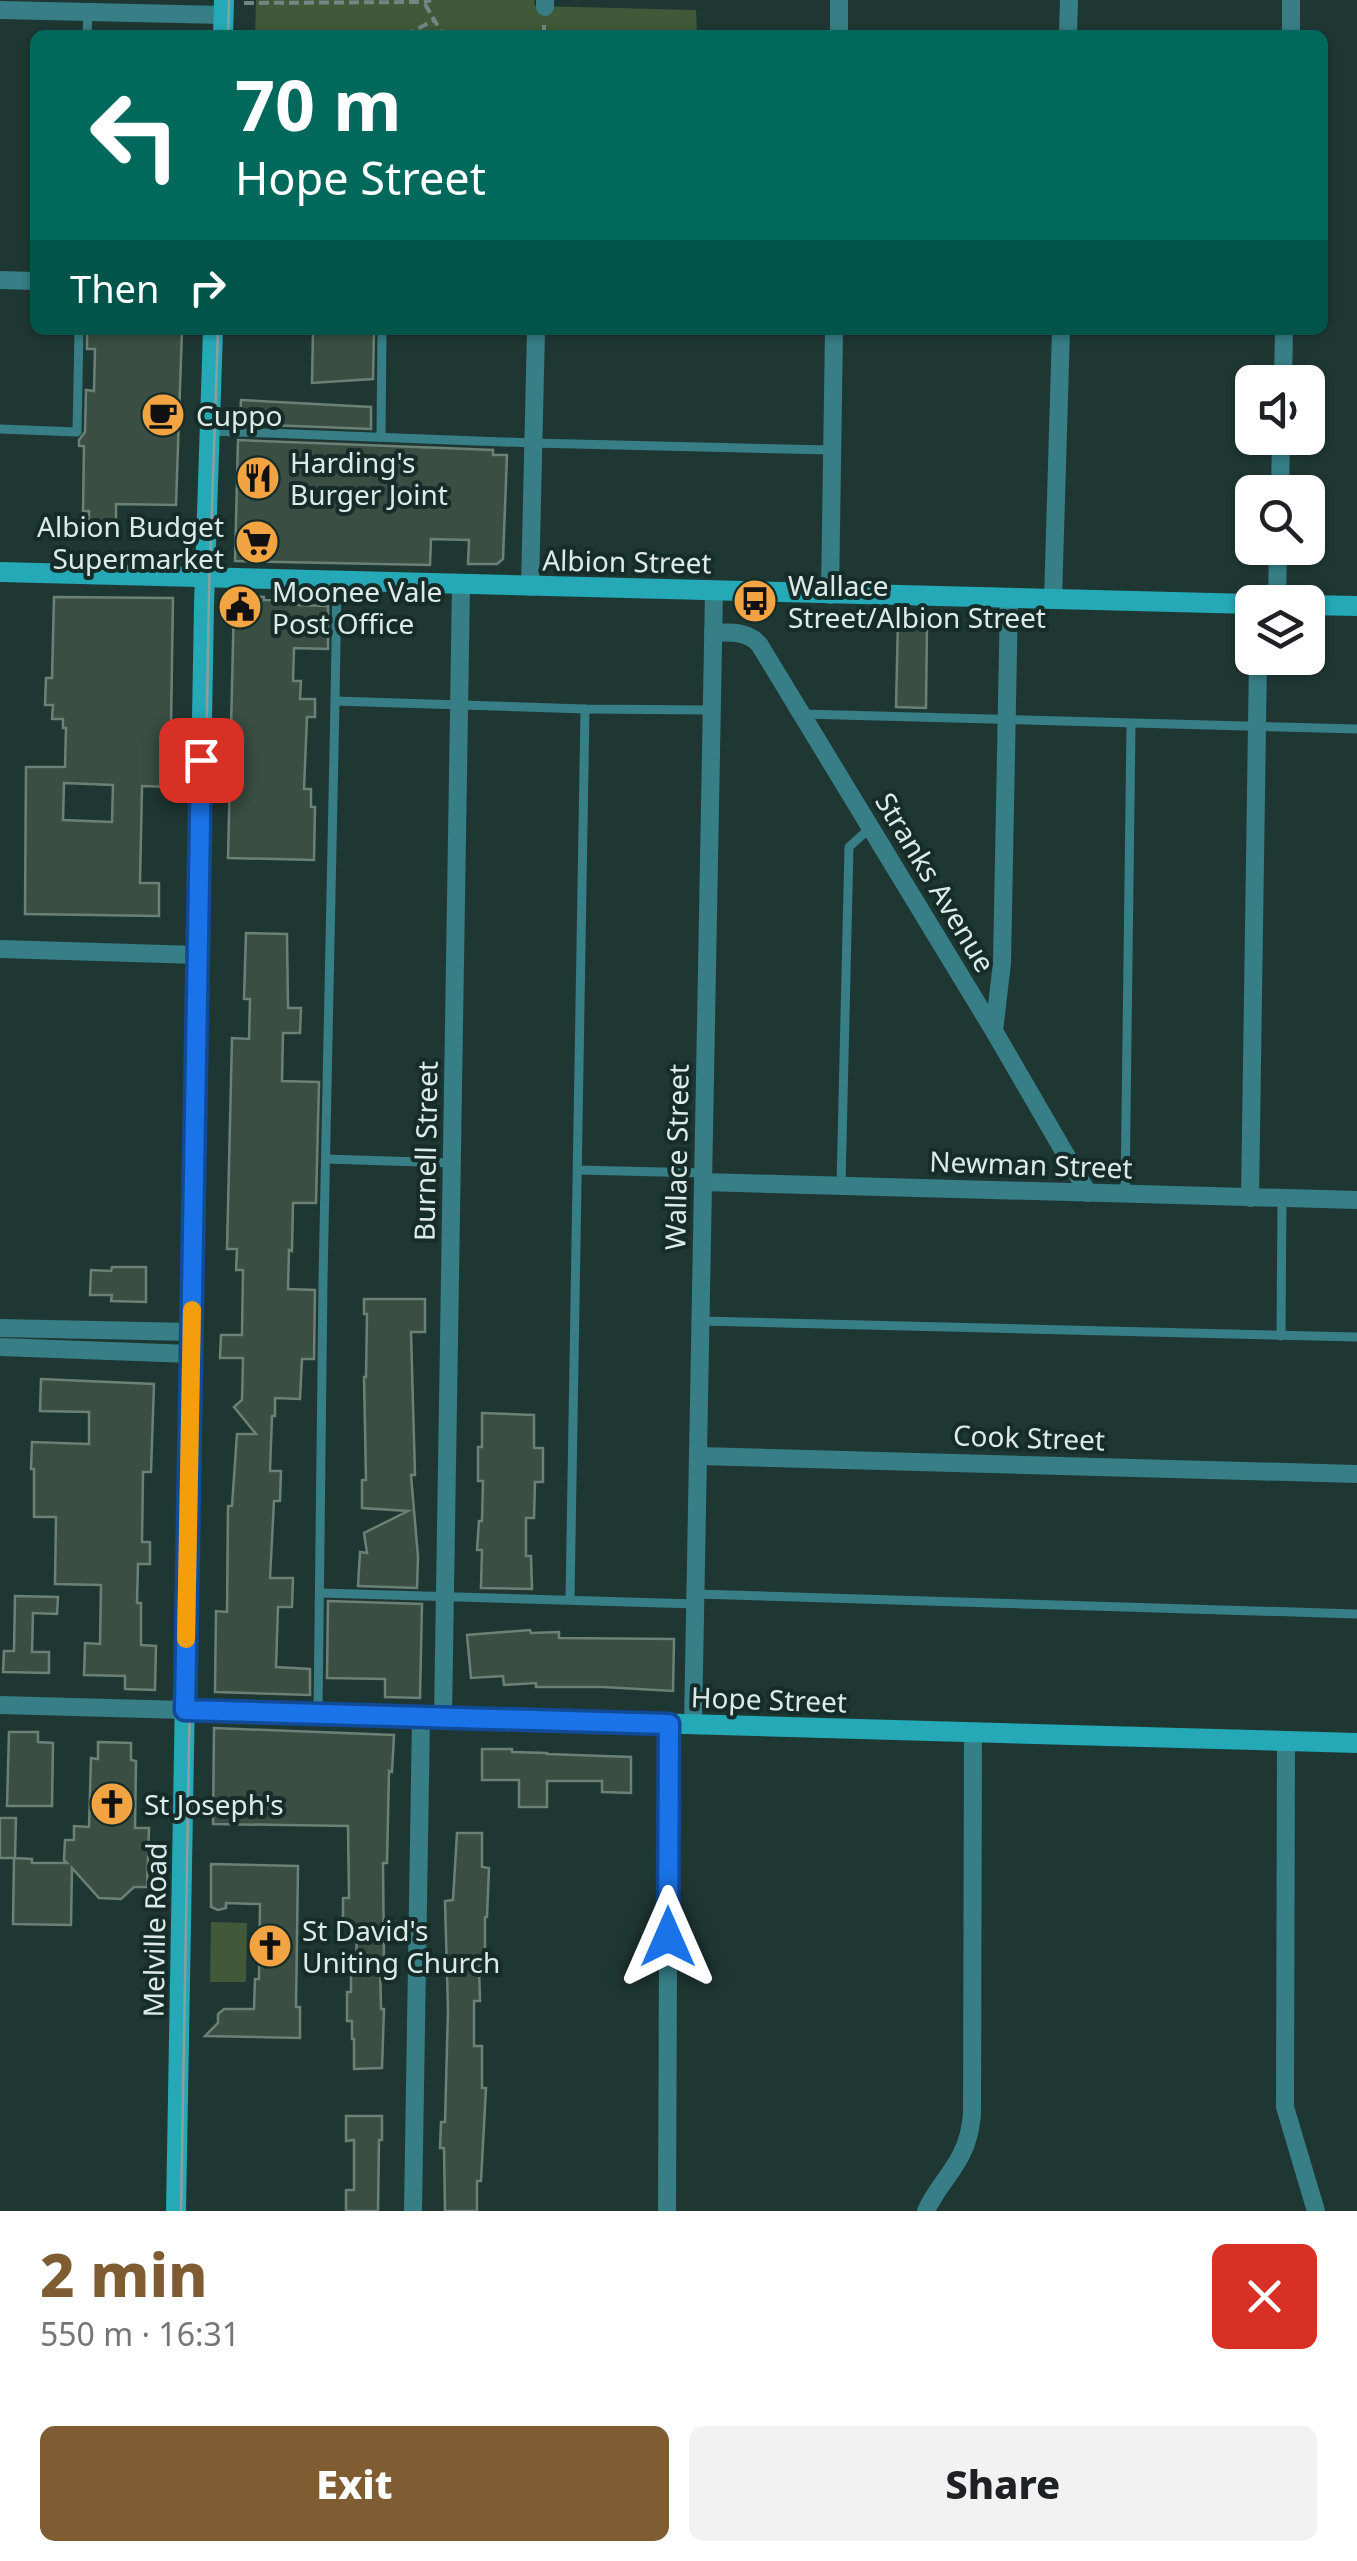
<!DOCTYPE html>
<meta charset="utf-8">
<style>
body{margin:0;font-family:"Noto Sans",sans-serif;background:#f2f2f2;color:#202124;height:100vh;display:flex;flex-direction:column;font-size:38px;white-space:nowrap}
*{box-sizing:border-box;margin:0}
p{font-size:32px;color:#757577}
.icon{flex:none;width:55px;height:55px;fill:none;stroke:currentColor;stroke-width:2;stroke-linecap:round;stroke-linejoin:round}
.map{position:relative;height:2211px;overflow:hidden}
.details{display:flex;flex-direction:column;background:#fff;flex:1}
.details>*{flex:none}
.banner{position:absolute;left:30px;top:30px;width:1298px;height:305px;border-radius:15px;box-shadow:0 2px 8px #0004;background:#00695c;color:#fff;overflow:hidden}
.controls{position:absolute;left:1235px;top:365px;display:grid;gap:20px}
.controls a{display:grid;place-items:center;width:90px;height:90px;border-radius:15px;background:#fff;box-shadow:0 2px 8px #0004;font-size:50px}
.pin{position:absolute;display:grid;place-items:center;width:85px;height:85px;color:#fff;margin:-42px;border-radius:20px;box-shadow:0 5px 15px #0006}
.me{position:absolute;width:110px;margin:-55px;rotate:0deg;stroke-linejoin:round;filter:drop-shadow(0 0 8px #0008)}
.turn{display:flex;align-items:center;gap:35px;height:210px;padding:0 40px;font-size:45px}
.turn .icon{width:130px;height:130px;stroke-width:2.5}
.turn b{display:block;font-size:70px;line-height:85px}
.then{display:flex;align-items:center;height:95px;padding:0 40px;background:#0003;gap:20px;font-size:38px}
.round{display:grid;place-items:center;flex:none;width:105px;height:105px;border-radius:15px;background:#f2f2f2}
.summary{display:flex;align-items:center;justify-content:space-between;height:170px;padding:0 40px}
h1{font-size:60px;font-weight:800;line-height:75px;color:#7f5c32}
.button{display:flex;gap:20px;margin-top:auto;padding:20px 40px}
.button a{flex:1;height:115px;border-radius:15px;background:#7f5c32;color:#fff;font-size:40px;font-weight:800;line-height:115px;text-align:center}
.button a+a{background:#f2f2f2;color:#202124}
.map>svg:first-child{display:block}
.green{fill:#415938}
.building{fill:#3a4e43;stroke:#6c8175;stroke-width:2.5;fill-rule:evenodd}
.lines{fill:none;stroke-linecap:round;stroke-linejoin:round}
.path{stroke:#728683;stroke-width:4;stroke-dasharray:10 5;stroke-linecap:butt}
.lane{stroke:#377e86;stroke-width:9}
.street{stroke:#377e86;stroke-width:18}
.secondary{stroke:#25a9b6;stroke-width:20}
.tram{stroke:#8d9f9c;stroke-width:2.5}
.route-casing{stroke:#114b97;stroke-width:25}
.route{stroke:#1a73e8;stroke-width:18}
.slow{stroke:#f59e0b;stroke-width:18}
.labels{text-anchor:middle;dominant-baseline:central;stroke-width:8;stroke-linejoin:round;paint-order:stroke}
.poi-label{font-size:28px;fill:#dceae8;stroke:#152c29;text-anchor:start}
.street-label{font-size:28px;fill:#dceae8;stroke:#152c29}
</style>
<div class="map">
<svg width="1357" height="2211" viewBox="0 0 1357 2211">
<rect width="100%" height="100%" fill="#1f3733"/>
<!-- green -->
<g class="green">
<polygon points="256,0 534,0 535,6 696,10 697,35 255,35"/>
<polygon points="211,1922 247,1923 246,1982 210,1982"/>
</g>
<!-- building -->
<g class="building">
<polygon points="87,330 182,330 176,505 116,504 116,528 89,528 89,511 83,511 84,446 79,446 79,440 85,432 86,390 94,391 95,349 87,349"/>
<polygon points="313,330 374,330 373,379 312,383"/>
<polygon points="241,400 371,407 371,429 240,424"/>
<polygon points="238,440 493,450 493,455 507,455 503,559 497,564 468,564 469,540 431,539 430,565 235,561"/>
<polygon points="239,596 264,597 264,600 298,601 298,605 328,606 328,649 294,648 293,681 301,681 300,699 315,699 315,717 307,717 304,789 311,789 311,807 315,807 314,860 228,858 234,600"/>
<path d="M54 597 173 598 170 787 142 786 140 883H159V916L25 914 26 767H65L66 728H63V719H52L53 705H45L46 678H52ZM64 783 113 785 112 822 63 820Z"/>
<polygon points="898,621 927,622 926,708 896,707"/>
<polygon points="246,933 287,934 288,1008 301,1008 300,1033 283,1033 282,1081 319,1082 316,1203 293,1203 292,1251 289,1250 288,1289 315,1290 314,1359 302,1359 300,1399 275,1398 275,1416 272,1416 270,1471 281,1471 280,1501 274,1501 270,1578 293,1578 292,1607 278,1607 276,1667 310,1669 310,1695 215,1692 216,1611 227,1612 228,1506 232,1506 237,1434 256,1434 234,1407 242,1400 243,1358 220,1358 221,1335 242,1335 243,1270 236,1270 237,1249 227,1249 232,1038 249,1039 250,999 244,999"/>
<polygon points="112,1267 146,1267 146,1302 111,1301 112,1295 90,1295 91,1270 111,1271"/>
<polygon points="364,1299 425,1299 425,1332 411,1332 415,1475 411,1475 418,1557 417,1588 358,1586 360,1552 367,1553 364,1533 408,1511 362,1508 362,1480 366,1480 364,1377 366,1377 367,1314 364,1314"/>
<polygon points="41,1379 154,1384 151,1472 143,1472 142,1542 150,1542 150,1564 138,1564 137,1603 141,1603 141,1645 156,1646 155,1690 125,1689 125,1676 84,1675 85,1643 100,1644 101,1585 55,1584 56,1517 34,1517 34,1469 31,1469 32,1442 89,1444 89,1412 40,1411"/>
<polygon points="482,1413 534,1415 534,1448 543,1448 543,1482 535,1482 534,1518 526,1518 526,1556 531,1556 532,1589 481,1588 482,1550 477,1550 479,1521 482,1521 483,1481 478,1481 478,1447 482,1447"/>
<polygon points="15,1596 58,1597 57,1614 33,1613 32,1652 49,1652 49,1673 3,1672 4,1651 14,1651"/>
<polygon points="328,1601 422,1604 420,1698 385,1697 385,1679 327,1678"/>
<polygon points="530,1630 531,1633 559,1632 559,1638 674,1639 673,1691 603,1687 536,1687 536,1683 504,1685 503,1676 471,1678 467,1635"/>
<polygon points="214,1728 394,1735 392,1772 389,1771 387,1863 383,1863 384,1965 380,1965 381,2009 384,2009 382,2068 354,2069 354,2039 352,2039 352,2021 347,2021 347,1992 351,1992 351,1972 356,1972 357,1926 343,1926 343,1898 349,1898 348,1826 213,1824"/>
<polygon points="9,1732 38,1732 38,1742 53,1743 52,1806 7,1806"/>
<polygon points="98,1742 131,1743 131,1760 136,1761 135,1828 149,1828 147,1887 134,1887 121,1899 99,1898 72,1868 71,1925 13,1924 14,1858 0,1858 0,1818 16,1818 15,1858 32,1859 32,1863 67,1863 64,1860 65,1840 74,1840 74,1826 89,1827 91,1758 98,1759"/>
<polygon points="482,1749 512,1749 512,1752 547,1753 547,1754 631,1757 631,1793 602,1792 602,1781 547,1781 547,1807 519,1807 519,1780 482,1780"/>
<polygon points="457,1833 482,1833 482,1867 489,1868 487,1917 485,1917 485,1967 479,1967 480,2001 474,2001 474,2046 482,2046 482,2088 486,2088 481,2181 477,2181 477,2211 445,2211 444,2148 440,2148 441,2122 445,2122 448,2010 445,1901 453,1900"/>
<polygon points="211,1864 298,1866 296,2007 300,2007 300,2038 205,2036 218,2023 218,2014 224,2009 254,2009 255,1979 259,1979 260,1904 226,1903 226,1908 218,1910 211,1907"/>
<polygon points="346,2116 382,2116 382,2140 379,2140 378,2211 346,2211 346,2190 354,2190 354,2140 346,2141"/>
</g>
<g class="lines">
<!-- path -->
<g class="path">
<polyline points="244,3 424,2 431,0"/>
<polyline points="425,4 443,35"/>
<polyline points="405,35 433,21"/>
<polyline points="544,35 544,22"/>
</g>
<!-- lane -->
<g class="lane">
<polyline points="87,35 88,13"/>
<polyline points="0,429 77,432 79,330"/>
<polyline points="212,431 533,443 831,450"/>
<polyline points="381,437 382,330"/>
<polyline points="335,701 337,582"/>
<polyline points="803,714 1357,729"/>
<polyline points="326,1159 452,1163"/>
<polyline points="578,1170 703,1173"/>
<polyline points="841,1185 849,847 870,828"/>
<polyline points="1125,1194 1131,724"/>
<polyline points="700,1321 1357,1337"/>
<polyline points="1281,1336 1282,1198"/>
<polyline points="320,1593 696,1604"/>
<polyline points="696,1594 1357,1614"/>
<polyline points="570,1599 585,709"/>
<polyline points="318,1714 323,1280 335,701 585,709 711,710"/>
</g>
<!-- street -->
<g class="street">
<polyline points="545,7 545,0"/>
<polyline points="0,10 224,15"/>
<polyline points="839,35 839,0"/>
<polyline points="1068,35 1069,0"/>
<polyline points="1291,35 1291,0"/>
<polyline points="0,280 35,281"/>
<polyline points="1283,382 1284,330"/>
<polyline points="1280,492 1281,438"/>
<polyline points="530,587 536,330"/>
<polyline points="830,595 834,330"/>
<polyline points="1053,600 1061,330"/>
<polyline points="1277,602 1278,548"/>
<path d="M713 633C730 632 747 631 759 644L994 1031 1088 1193"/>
<polyline points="0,949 198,955"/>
<polyline points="994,1031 1002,963 1009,598"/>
<polyline points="703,1182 1357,1200"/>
<polyline points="1250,1198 1258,658"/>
<polyline points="0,1328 192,1332"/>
<polyline points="0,1347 191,1354"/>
<polyline points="699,1456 1357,1474"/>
<polyline points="0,1705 185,1710"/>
<polyline points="443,1717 461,585"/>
<polyline points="693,1724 714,591"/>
<polyline points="1286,1741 1285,2107 1316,2211"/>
<polyline points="413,2211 421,1717"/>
<polyline points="667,2211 669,1724"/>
<path d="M926 2211C935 2190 951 2175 961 2155 968 2142 970 2130 972 2115L973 1732"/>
</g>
<!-- secondary -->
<g class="secondary">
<polyline points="223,35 224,0"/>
<polyline points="0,572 1252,604"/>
<polyline points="1308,605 1357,606"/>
<polyline points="185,1710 1357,1743"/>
<polyline points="176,2211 204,605 213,330"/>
</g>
<!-- tram -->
<g class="tram">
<polyline points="228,35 229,0"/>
<polyline points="181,2211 209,593 218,330"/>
</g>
</g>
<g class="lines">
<defs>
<polyline id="route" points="201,760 185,1710 669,1724 668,1937"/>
</defs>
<!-- route casing -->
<use href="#route" class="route-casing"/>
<!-- route -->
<use href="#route" class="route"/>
<!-- slow -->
<polyline class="slow" points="186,1639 192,1310"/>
</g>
<!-- icons -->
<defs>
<symbol id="cafe-disc" viewBox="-11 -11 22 22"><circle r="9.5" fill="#f3a442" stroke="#152c29"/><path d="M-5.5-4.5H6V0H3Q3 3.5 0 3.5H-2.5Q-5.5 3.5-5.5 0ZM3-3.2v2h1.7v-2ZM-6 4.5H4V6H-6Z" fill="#111"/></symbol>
<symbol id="restaurant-disc" viewBox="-11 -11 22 22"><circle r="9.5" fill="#f3a442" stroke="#152c29"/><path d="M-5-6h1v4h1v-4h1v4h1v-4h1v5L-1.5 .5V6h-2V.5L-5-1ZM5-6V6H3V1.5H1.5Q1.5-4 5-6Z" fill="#111"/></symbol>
<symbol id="supermarket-disc" viewBox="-11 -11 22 22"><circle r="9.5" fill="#f3a442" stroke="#152c29"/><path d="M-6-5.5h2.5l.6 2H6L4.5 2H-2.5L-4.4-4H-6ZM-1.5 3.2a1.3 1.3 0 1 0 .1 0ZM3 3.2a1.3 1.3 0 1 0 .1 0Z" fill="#111"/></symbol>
<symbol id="bus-disc" viewBox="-11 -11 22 22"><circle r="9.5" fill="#f3a442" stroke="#152c29"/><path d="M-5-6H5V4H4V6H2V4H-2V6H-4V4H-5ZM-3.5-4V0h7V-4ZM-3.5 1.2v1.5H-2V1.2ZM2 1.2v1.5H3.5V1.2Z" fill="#111"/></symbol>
<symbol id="civic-disc" viewBox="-11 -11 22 22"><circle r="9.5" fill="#f3a442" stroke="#152c29"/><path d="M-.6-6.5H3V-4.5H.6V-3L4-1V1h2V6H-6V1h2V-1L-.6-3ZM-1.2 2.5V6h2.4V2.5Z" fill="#111"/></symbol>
<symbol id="church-disc" viewBox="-11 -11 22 22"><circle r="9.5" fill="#f3a442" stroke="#152c29"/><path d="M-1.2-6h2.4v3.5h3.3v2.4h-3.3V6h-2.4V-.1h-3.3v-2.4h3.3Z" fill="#111"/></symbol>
</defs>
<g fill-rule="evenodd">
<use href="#cafe-disc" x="138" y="390" width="50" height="50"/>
<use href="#restaurant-disc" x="233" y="453" width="50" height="50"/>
<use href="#supermarket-disc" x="232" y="517" width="50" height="50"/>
<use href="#bus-disc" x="730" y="576" width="50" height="50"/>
<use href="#civic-disc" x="215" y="582" width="50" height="50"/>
<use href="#church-disc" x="87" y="1779" width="50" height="50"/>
<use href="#church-disc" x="245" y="1921" width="50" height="50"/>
</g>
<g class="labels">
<!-- poi labels -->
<g class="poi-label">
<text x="196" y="415">Cuppo</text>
<text x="290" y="462">Harding's<tspan x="290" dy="32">Burger Joint</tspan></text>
<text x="224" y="526" text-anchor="end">Albion Budget<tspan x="224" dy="32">Supermarket</tspan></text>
<text x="788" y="585">Wallace<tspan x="788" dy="32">Street/Albion Street</tspan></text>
<text x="272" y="591">Moonee Vale<tspan x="272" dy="32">Post Office</tspan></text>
<text x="144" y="1804">St Joseph's</text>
<text x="302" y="1930">St David's<tspan x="302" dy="32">Uniting Church</tspan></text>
</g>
<!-- street labels -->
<g class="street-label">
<text transform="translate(627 561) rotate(1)">Albion Street</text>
<text transform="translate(936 882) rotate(59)">Stranks Avenue</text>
<text transform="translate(425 1151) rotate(-89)">Burnell Street</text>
<text transform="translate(676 1157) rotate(-89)">Wallace Street</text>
<text transform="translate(1031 1164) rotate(2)">Newman Street</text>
<text transform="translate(1029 1437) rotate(2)">Cook Street</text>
<text transform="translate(769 1699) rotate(2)">Hope Street</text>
<text transform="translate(154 1930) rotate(-89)">Melville Road</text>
</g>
</g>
</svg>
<div class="controls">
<a><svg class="icon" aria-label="sound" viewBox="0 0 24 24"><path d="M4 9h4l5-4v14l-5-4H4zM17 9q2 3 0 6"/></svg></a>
<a><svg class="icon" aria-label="search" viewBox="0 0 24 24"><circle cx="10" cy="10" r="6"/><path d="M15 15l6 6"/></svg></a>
<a><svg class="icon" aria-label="layers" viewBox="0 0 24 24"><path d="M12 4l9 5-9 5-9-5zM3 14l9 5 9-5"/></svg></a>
</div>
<div class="pin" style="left:201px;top:760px;background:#d93025"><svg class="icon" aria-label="arrive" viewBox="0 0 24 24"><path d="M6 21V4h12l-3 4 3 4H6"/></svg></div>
<svg class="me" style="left:668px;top:1937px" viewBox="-20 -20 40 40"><path d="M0-17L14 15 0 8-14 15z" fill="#1a73e8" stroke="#fff" stroke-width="4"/></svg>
<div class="banner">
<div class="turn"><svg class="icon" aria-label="left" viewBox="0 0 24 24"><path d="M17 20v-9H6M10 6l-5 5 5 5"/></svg><div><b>70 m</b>Hope Street</div></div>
<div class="then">Then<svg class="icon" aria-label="right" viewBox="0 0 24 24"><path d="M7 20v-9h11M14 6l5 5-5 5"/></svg></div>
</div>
</div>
<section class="details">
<div class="summary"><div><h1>2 min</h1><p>550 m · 16:31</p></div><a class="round" style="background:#d93025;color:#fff"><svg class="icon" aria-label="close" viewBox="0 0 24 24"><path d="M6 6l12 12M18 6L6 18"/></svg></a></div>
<div class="button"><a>Exit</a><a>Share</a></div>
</section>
